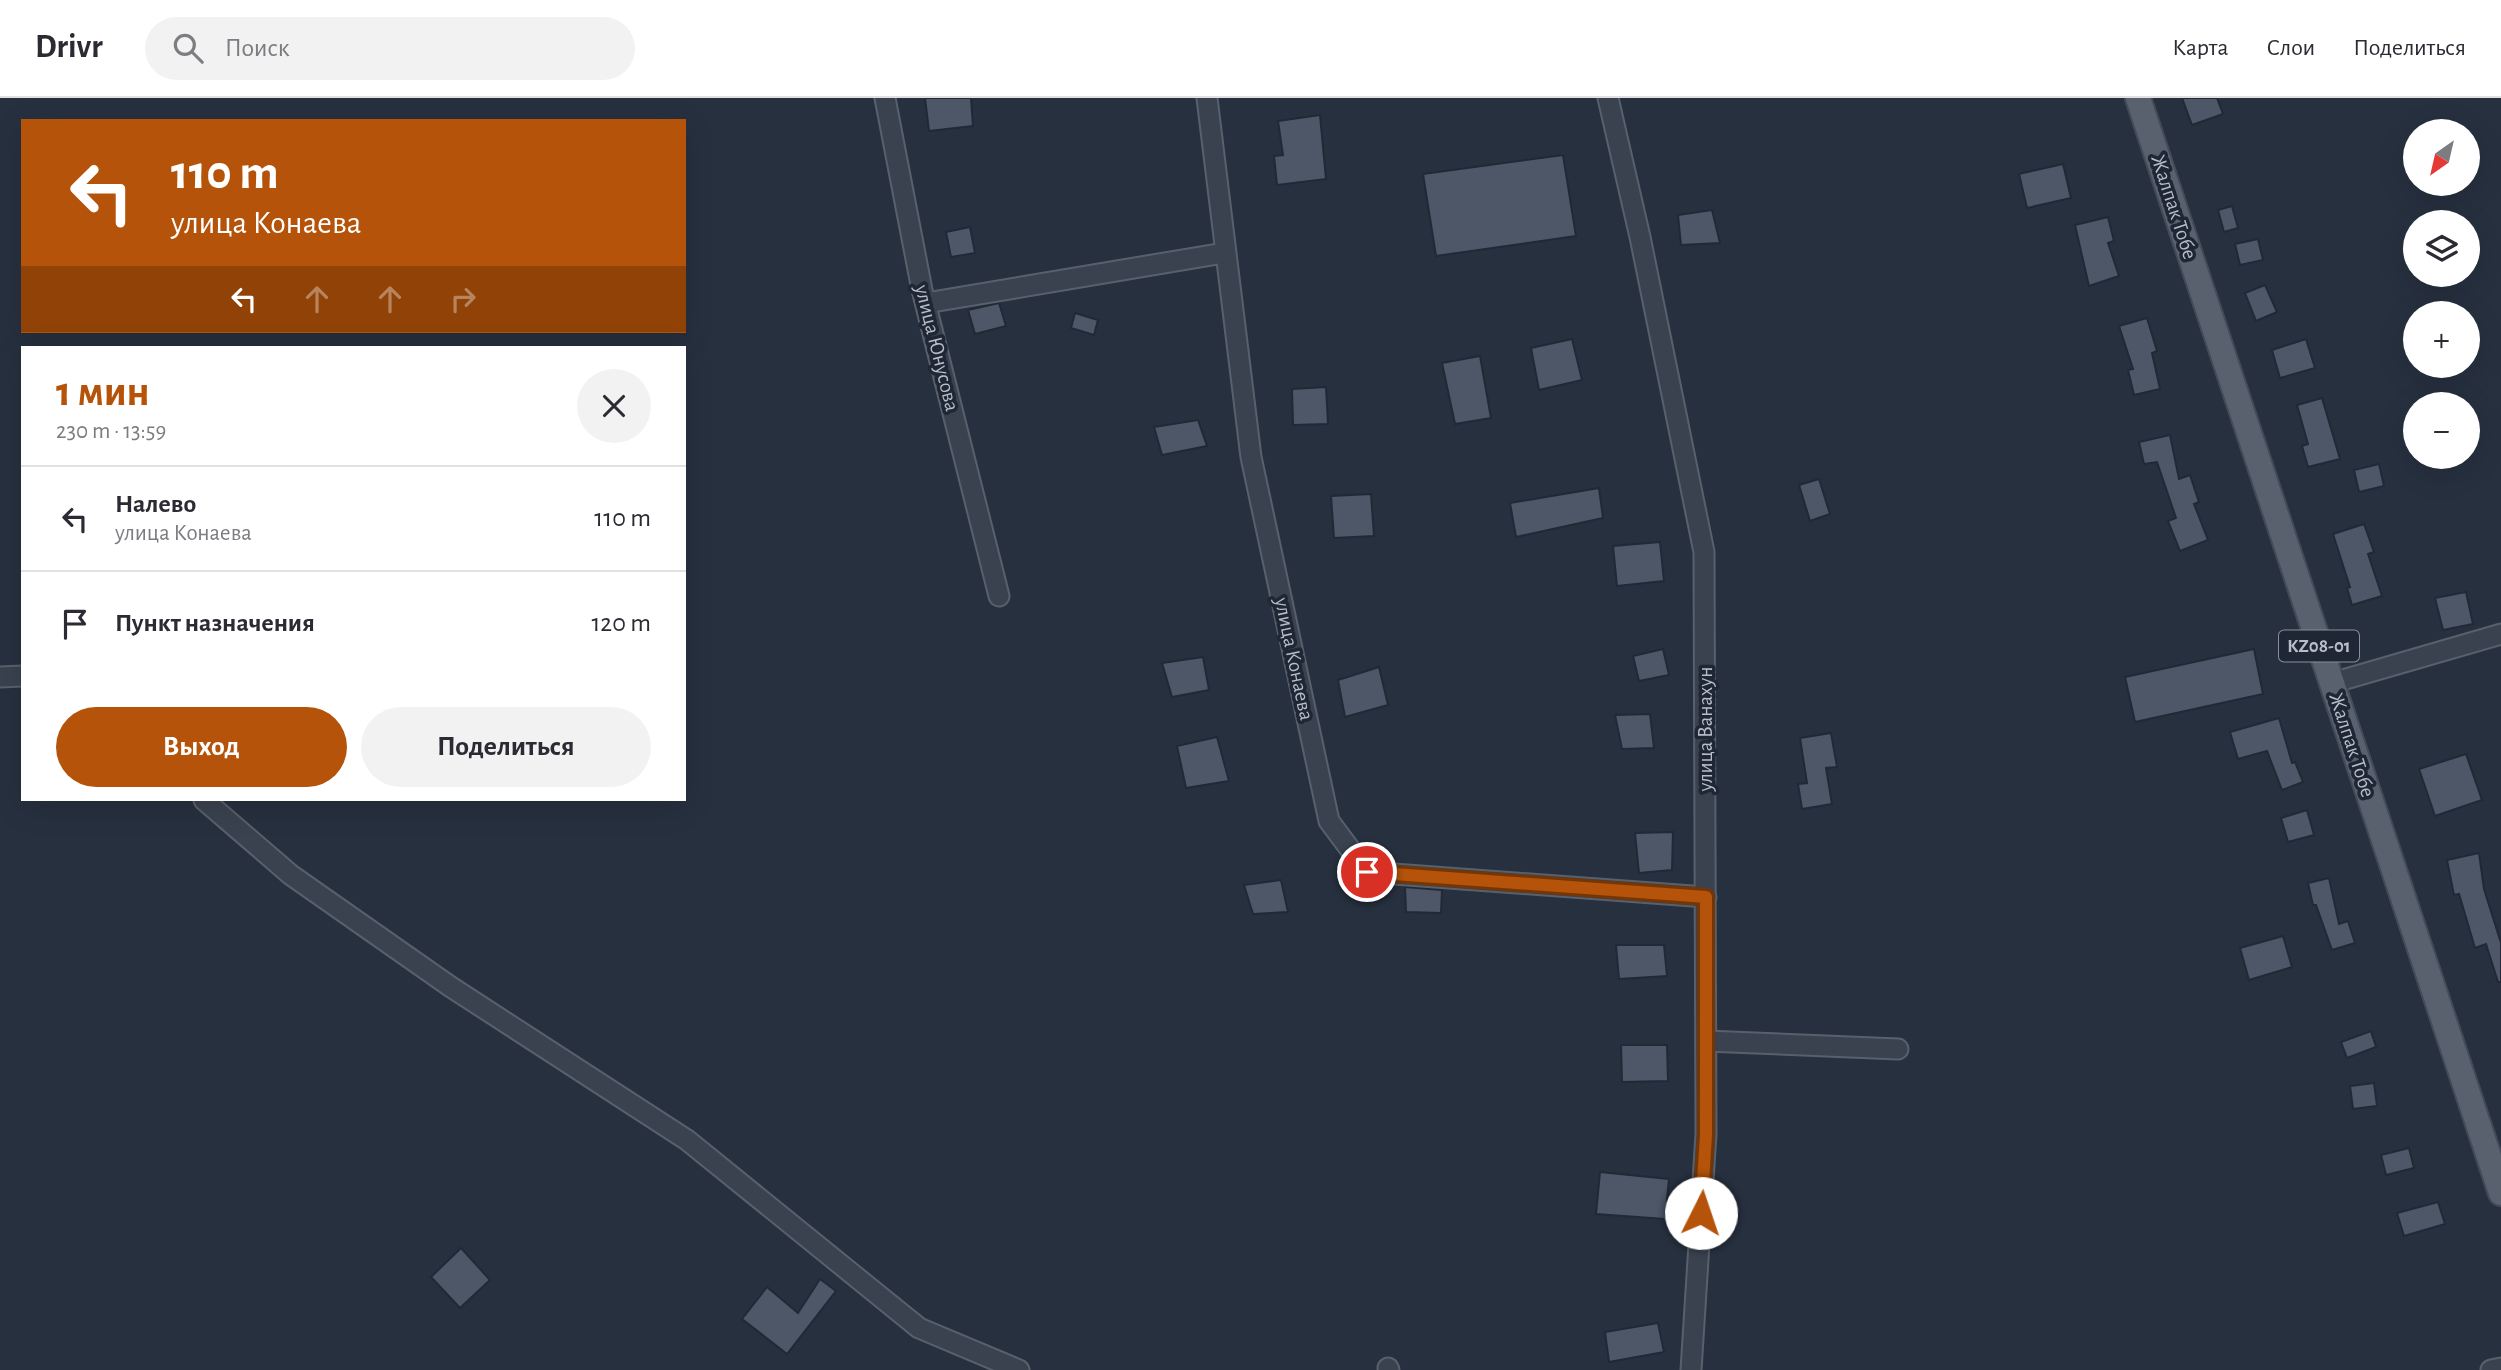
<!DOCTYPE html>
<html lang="ru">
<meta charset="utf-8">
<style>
body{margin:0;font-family:"Alegreya Sans",sans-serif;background:#f2f2f3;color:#2b2b33;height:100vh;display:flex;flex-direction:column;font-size:26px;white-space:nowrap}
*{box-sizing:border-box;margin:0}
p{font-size:23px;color:#7c7c81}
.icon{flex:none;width:38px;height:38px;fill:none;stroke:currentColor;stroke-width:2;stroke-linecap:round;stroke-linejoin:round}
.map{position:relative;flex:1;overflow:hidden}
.details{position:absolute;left:21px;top:248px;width:665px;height:455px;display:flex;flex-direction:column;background:#fff;border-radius:0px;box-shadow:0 7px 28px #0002}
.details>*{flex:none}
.hud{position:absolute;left:21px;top:21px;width:665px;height:214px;border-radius:0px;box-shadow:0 7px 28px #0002;background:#b45309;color:#fff;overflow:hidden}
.needle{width:46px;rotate:214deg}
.fabs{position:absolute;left:2403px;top:21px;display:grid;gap:14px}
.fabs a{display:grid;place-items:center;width:77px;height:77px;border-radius:50%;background:#fff;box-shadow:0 7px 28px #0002;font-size:35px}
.pin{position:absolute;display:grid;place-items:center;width:60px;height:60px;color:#fff;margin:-30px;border:4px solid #fff;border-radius:50%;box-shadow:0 2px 7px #0007}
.me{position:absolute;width:77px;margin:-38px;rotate:4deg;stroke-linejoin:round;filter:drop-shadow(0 0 5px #0008)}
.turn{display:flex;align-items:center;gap:24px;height:147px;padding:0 35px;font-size:32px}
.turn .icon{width:91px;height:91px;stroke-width:2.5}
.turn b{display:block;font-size:49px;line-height:60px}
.lanes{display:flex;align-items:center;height:66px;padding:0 35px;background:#0003;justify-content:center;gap:35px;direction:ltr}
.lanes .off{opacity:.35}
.round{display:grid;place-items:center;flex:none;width:74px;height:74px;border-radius:37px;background:#f2f2f3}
.overview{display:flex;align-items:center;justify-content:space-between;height:119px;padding:0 35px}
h1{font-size:42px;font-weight:600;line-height:52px;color:#b45309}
.cta{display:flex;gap:14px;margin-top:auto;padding:14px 35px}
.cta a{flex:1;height:80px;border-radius:42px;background:#b45309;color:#fff;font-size:28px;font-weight:600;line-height:80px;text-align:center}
.cta a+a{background:#f2f2f3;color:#2b2b33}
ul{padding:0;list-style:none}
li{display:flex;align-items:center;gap:21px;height:105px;padding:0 35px;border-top:2px solid #e1e1e2}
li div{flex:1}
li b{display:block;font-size:26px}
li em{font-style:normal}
header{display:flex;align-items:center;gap:42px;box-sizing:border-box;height:98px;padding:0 35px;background:#fff;border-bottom:2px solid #e1e1e2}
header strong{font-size:33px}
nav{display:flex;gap:38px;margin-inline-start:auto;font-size:24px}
.search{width:490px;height:63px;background:#f2f2f3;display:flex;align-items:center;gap:18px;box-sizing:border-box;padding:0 24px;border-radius:38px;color:#7c7c81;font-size:26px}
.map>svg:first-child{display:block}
.building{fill:#4d5767;stroke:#212936;stroke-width:2}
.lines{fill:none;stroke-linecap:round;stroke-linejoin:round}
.minor-casing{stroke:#58606c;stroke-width:23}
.major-casing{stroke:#444b58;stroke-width:28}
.minor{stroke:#3a424f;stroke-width:19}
.major{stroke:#59616e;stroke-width:24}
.route-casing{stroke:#753606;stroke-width:18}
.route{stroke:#b45309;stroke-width:12}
.labels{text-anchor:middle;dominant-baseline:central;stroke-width:7;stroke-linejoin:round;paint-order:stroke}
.shield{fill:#1f2734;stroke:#89909c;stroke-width:2}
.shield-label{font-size:19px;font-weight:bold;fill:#b7bdc9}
.street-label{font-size:21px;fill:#b7bdc9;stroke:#1f2734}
</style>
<header>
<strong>Drivr</strong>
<div class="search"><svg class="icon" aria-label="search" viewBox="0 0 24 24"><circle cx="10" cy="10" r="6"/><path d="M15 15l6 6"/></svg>Поиск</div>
<nav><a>Карта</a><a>Слои</a><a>Поделиться</a></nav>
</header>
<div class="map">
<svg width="2501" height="1272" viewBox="0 0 2501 1272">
<rect width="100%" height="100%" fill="#27303f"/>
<!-- building -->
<g class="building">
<polygon points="925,0 971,0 973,28 929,33"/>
<polygon points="2182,0 2217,0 2223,16 2192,27"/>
<polygon points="1320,17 1326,81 1277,87 1274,58 1283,57 1278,23"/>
<polygon points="1563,57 1576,138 1436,158 1423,76"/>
<polygon points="2063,66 2071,100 2027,110 2019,76"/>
<polygon points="2232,108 2238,130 2224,134 2218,112"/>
<polygon points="1712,112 1720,145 1681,147 1678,117"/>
<polygon points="2108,119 2114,143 2108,145 2119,178 2089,188 2075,127"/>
<polygon points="970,129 975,155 951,159 946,134"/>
<polygon points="2258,141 2263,162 2240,167 2235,146"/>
<polygon points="2265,187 2277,214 2256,223 2245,195"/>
<polygon points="999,205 1006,228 975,236 968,212"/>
<polygon points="1075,215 1098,222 1094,237 1071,230"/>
<polygon points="2147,220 2157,253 2152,255 2160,291 2134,297 2128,272 2133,271 2119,228"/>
<polygon points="1572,241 1582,282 1539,292 1531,250"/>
<polygon points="2306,241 2315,270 2280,280 2272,252"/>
<polygon points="1480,258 1491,320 1455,326 1442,265"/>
<polygon points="1326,289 1328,326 1293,327 1292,291"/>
<polygon points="2322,300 2340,361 2308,369 2302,348 2308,346 2297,307"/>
<polygon points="1198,322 1207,348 1162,357 1154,329"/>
<polygon points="2170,337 2179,381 2190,377 2199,404 2194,406 2208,442 2180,453 2168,423 2176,420 2157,364 2144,366 2139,344"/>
<polygon points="2379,366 2384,388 2359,394 2354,372"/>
<polygon points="1819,381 1830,416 1810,423 1799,387"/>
<polygon points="1599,390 1603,420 1516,439 1510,405"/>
<polygon points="1371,396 1374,438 1334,440 1331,398"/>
<polygon points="2364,426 2374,454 2368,456 2382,498 2352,507 2347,490 2350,489 2333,436"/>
<polygon points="1660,444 1664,483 1617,488 1613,448"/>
<polygon points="2466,494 2473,526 2443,532 2435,500"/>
<polygon points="1663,551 1669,577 1639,583 1633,558"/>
<polygon points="2254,551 2263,596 2135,624 2125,579"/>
<polygon points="1203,559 1209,592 1172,599 1162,565"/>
<polygon points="1379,569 1388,607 1345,619 1338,582"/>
<polygon points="1650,616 1654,650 1622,651 1615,617"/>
<polygon points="2279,620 2292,665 2295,664 2303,684 2282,692 2267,653 2238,661 2230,634"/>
<polygon points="1831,635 1837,669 1826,670 1832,706 1802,711 1798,686 1807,685 1800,640"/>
<polygon points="1217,639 1229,683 1186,690 1177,648"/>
<polygon points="2466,656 2482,702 2435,718 2419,671"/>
<polygon points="2307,712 2314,737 2288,744 2281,720"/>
<polygon points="1673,734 1672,772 1639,775 1635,735"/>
<polygon points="2479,755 2484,791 2501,845 2501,884 2498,884 2486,846 2475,850 2459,796 2454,797 2447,762"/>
<polygon points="2329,780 2339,826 2348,823 2355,845 2332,852 2316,807 2313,807 2308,785"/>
<polygon points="1281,782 1288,814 1253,816 1244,787"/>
<polygon points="1405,789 1442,792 1441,815 1406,814"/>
<polygon points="2283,838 2292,869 2249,882 2240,850"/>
<polygon points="1616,847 1664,847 1667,878 1619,881"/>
<polygon points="2371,933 2376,949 2347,960 2341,944"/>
<polygon points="1621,947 1667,947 1668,983 1622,984"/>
<polygon points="2374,985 2377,1008 2353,1011 2350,988"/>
<polygon points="2409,1050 2414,1070 2386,1077 2381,1057"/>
<polygon points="1600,1074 1669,1081 1665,1121 1596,1116"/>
<polygon points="2438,1104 2445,1126 2404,1138 2397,1115"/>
<polygon points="461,1150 490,1182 460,1210 431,1179"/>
<polygon points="820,1181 836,1193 787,1256 742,1221 767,1189 798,1215"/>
<polygon points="1658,1225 1664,1254 1609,1264 1605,1234"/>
</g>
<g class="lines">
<defs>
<g id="minor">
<polyline points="885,0 922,192 999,498"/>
<polyline points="1207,0 1251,359 1329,723 1367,774 1706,799"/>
<polyline points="1608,0 1640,139 1704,454 1706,1036 1691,1272"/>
<polyline points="926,205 1224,155"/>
<polyline points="0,579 23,578"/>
<polyline points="2332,585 2501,536"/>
<polyline points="204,702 291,777 451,889 687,1042 919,1230 1019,1272"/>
<polyline points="1706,943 1898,951"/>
<polyline points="1388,1270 1389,1272"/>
<polyline points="2491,1272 2501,1270"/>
</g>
<polyline id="major" points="2138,0 2501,1095"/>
</defs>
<!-- minor casing -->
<use href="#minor" class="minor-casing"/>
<!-- major casing -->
<use href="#major" class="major-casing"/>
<!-- minor -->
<use href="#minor" class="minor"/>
<!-- major -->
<use href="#major" class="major"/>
</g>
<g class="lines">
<defs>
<polyline id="route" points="1367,774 1706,799 1706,1037 1701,1115"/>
</defs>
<!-- route casing -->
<use href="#route" class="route-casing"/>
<!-- route -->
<use href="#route" class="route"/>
</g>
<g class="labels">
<!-- shield labels -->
<rect class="shield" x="2279" y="532.5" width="80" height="31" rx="5"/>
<g class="shield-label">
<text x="2319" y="548">KZ08-01</text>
</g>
<!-- street labels -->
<g class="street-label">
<text transform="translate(2174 109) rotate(72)">Жалпак Тобе</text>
<text transform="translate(937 250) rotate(76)">улица Юнусова</text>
<text transform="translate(1294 561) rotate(78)">улица Конаева</text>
<text transform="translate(1705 631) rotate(-90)">улица Ванахун</text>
<text transform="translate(2352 647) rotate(72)">Жалпак Тобе</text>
</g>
</g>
</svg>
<div class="fabs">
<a><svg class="needle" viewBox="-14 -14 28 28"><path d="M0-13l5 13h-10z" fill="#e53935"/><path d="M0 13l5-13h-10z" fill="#7c7c81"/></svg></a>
<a><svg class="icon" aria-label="layers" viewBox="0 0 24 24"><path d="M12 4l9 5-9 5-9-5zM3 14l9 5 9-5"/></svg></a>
<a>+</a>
<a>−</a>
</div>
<div class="pin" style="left:1367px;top:774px;background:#d93025"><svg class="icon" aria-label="arrive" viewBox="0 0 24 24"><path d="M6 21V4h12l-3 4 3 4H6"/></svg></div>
<svg class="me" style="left:1701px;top:1115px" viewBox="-20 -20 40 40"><circle r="19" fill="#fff"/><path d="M0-13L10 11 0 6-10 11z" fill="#b45309"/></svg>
<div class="hud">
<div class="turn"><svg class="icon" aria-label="left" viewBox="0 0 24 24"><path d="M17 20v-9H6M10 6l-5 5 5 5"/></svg><div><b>110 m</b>улица Конаева</div></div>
<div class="lanes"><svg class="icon" aria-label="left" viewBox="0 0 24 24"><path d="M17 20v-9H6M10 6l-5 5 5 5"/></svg><svg class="icon off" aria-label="ahead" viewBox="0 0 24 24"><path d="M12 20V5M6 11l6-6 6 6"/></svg><svg class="icon off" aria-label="ahead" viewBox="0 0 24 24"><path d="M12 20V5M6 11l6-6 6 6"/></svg><svg class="icon off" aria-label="right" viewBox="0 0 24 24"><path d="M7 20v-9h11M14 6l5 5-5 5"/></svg></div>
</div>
<section class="details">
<div class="overview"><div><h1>1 мин</h1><p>230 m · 13:59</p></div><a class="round"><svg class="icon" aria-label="close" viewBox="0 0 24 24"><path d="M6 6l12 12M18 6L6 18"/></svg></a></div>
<ul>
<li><svg class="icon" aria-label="left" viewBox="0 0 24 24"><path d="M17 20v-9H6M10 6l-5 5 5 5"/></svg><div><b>Налево</b><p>улица Конаева</p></div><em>110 m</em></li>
<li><svg class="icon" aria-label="arrive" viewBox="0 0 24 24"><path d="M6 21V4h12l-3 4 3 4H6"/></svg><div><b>Пункт назначения</b></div><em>120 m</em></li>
</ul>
<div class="cta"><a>Выход</a><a>Поделиться</a></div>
</section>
</div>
